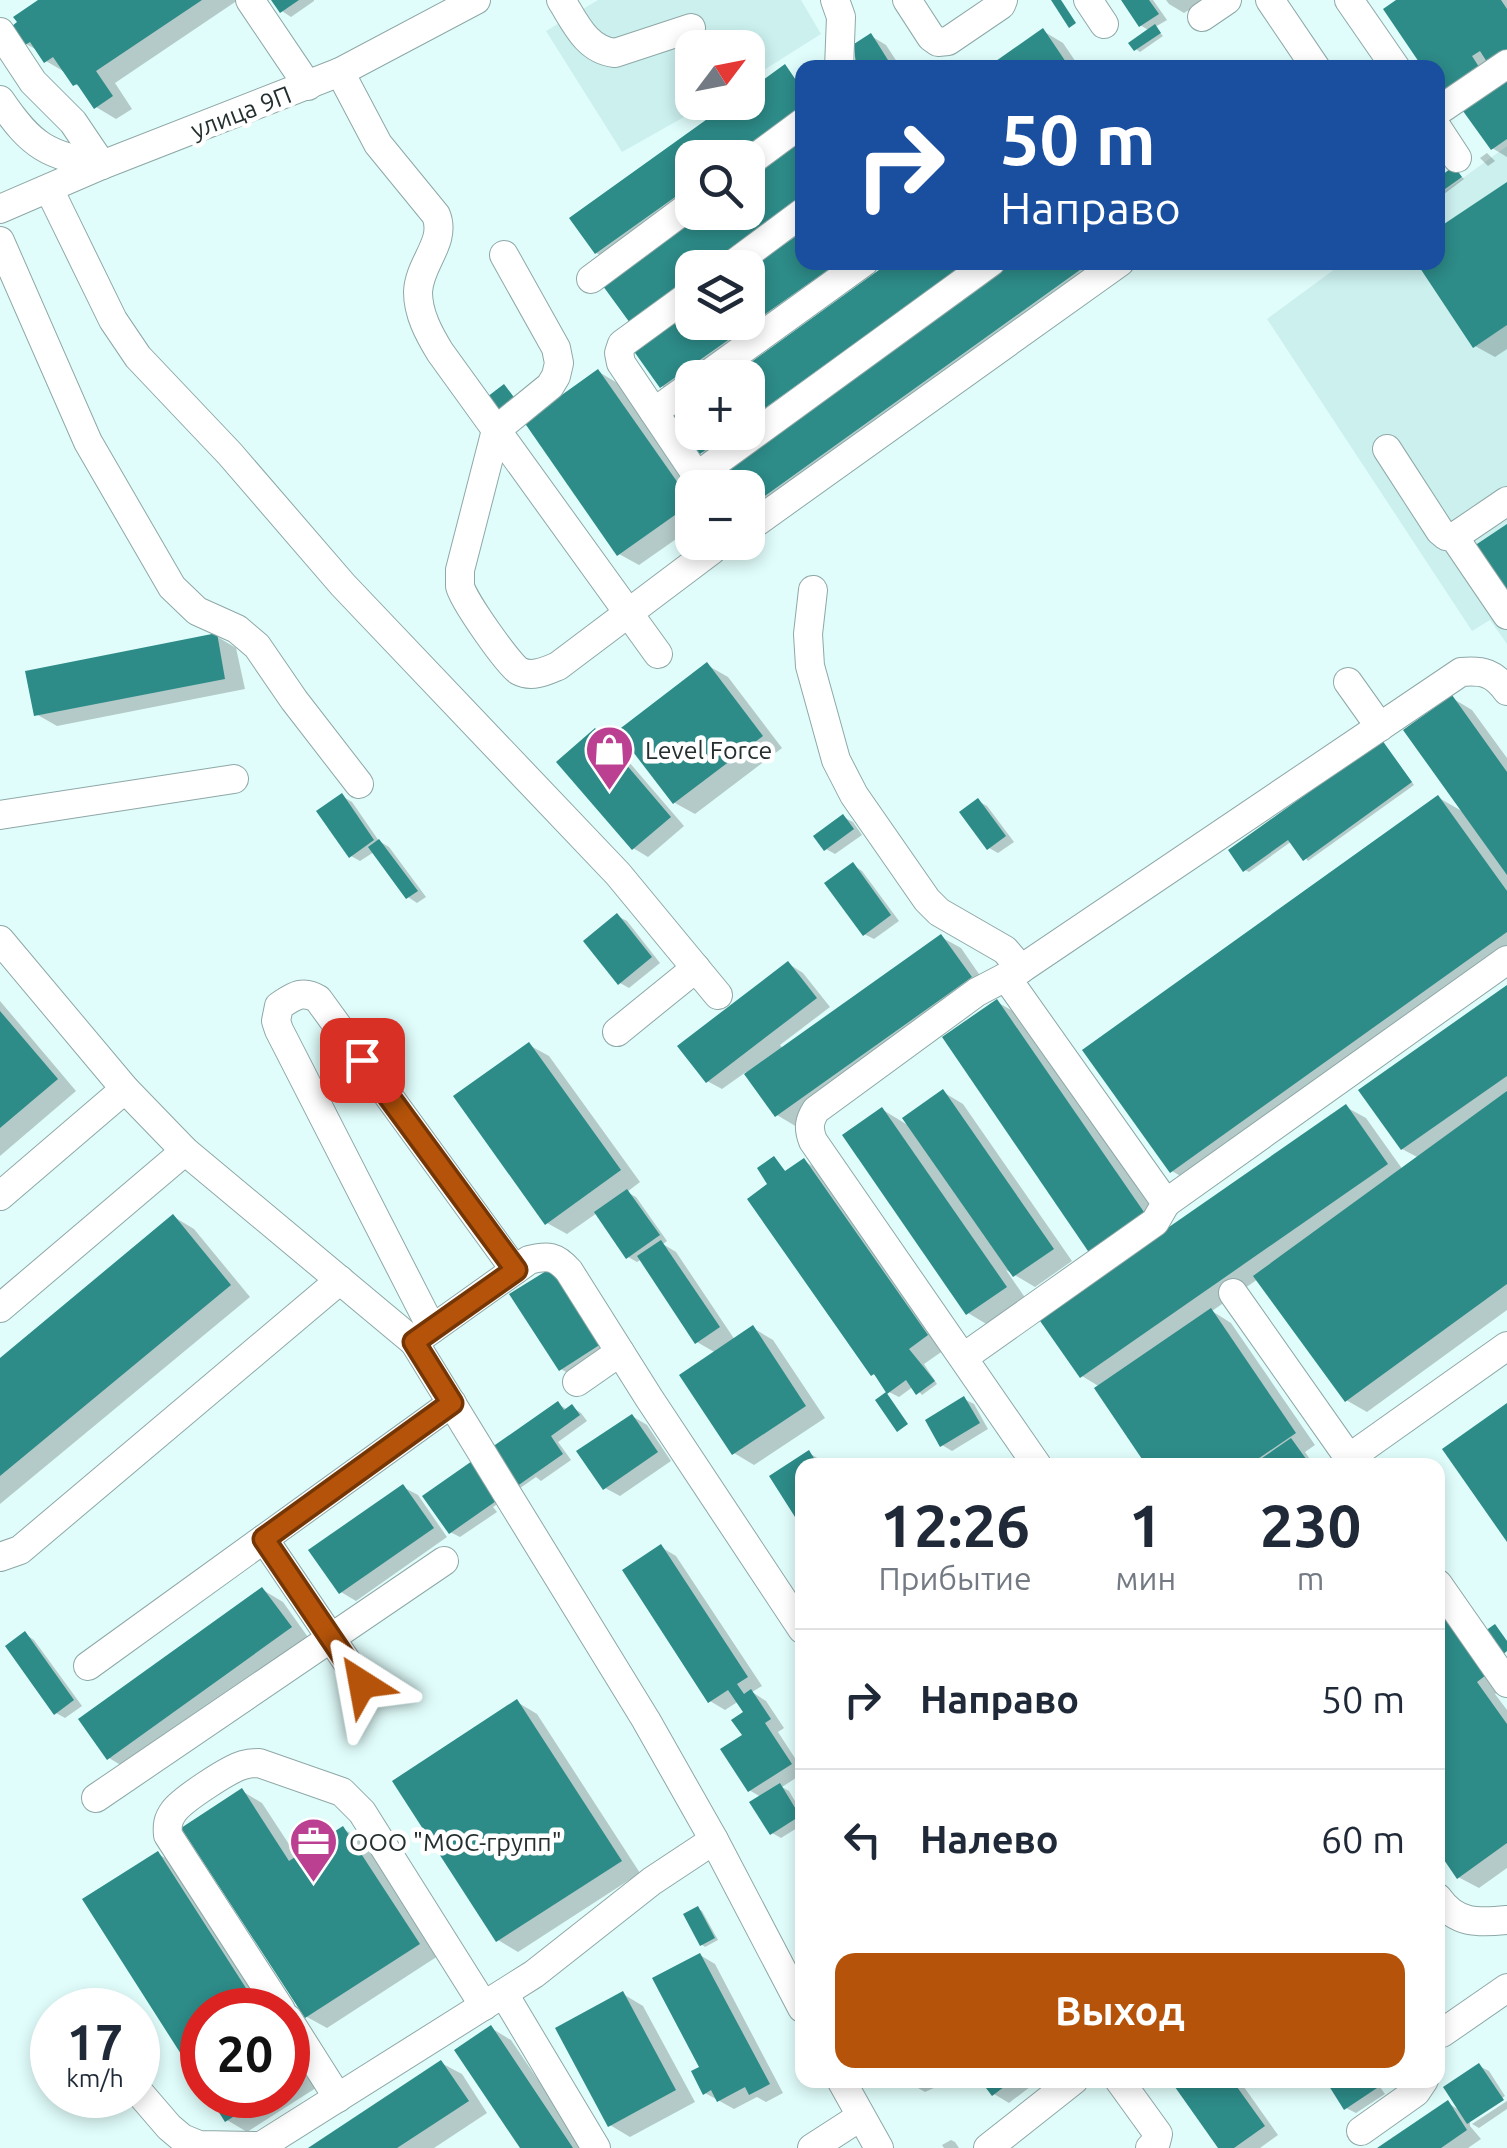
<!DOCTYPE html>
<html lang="ru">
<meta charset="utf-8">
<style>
body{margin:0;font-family:Ubuntu,sans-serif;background:#f2f2f3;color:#1f2937;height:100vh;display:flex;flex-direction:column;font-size:38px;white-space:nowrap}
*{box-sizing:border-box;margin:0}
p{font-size:32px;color:#747a83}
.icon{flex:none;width:55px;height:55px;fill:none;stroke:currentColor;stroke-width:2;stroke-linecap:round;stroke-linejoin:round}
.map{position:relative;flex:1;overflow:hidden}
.details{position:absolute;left:795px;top:1458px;width:650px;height:630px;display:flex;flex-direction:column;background:#fff;border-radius:20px;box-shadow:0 5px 15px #0003}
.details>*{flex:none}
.top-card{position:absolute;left:795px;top:60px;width:650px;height:210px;border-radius:20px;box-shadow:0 5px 15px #0003;background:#1a4fa0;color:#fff;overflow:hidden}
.needle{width:65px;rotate:58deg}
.controls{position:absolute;left:675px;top:30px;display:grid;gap:20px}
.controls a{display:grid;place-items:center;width:90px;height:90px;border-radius:20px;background:#fff;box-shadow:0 5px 15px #0003;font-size:50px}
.speed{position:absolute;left:30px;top:1988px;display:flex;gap:20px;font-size:50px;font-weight:700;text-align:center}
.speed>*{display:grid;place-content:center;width:130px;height:130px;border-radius:50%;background:#fff;box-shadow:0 5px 15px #0003;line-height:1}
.speed small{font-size:25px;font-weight:400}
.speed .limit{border:15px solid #d22;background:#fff;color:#111}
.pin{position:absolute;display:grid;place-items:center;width:85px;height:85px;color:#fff;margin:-42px;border-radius:20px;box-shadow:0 5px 15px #0006}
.me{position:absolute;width:110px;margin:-55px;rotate:326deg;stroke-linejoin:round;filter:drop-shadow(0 0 8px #0008)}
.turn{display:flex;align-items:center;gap:35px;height:210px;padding:0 40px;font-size:45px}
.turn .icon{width:130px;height:130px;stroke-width:2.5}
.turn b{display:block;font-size:70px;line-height:85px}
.eta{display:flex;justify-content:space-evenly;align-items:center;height:170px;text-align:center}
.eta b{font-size:60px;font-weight:700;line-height:70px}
.primary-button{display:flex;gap:20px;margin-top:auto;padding:20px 40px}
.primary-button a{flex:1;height:115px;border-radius:20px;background:#b45309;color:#fff;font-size:40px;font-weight:700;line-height:115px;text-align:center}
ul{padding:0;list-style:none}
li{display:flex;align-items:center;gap:30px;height:140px;padding:0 40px;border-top:2px solid #e0e1e3}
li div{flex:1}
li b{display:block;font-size:38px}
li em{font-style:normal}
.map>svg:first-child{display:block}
.built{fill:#cbf0ee}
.shadow{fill:#0003}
.building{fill:#2d8b88}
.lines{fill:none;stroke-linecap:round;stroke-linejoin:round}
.minor-casing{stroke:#8ea8a7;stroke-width:30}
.minor{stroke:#fff;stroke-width:28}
.route-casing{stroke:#753606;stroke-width:25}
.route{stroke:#b45309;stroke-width:18}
.labels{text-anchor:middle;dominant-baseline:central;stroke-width:9;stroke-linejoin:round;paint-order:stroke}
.street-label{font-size:25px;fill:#252f2f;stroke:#fff}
.poi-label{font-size:25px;fill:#252f2f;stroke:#fff;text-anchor:start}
</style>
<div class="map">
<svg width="1507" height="2148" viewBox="0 0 1507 2148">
<rect width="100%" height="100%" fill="#e0fdfb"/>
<!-- built -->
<g class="built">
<polygon points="598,0 801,0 821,34 748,80 748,48 692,48 692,102 709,103 622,152 546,31"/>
<polygon points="1507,146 1507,644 1490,620 1472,631 1267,319 1343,263 1438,262 1438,196"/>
</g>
<!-- shadow -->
<g class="shadow">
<polygon points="42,0 238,0 115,83 132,109 116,119 96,107 85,90 75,84 68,74 46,61 39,51 26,44"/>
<polygon points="274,0 314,0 314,1 291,17 282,11"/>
<polygon points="1124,0 1153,0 1167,20 1155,27 1163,36 1140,52 1136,49 1150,31 1140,25"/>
<polygon points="1166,0 1205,0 1184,13 1169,4"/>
<polygon points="1401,0 1507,0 1507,58 1441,85 1438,82 1438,68"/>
<polygon points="1043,31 1063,43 1080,68 990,68"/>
<polygon points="871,36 886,45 901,68 858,68"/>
<polygon points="785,67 802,89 802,111 737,158 692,158 692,189 600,255 596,253 748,102 748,94"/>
<polygon points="1507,83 1507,157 1492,148"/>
<polygon points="802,144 802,202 713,268 692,268 692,282 632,321 748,212 748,184"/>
<polygon points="1487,153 1495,161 1488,166 1480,158"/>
<polygon points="1454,169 1464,179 1440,197 1438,195 1438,181"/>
<polygon points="1507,185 1507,349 1495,357 1475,346 1438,262 1438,231"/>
<polygon points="802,235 802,262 846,262 665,388 662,386 637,350 692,312 692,322 748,322 748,273"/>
<polygon points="974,262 748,425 748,378"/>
<polygon points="1016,262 1097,262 748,512 748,488"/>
<polygon points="599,372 619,384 692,489 692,528 639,565 619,554"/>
<polygon points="692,407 692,432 736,432 705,455 702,452 677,418"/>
<polygon points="216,636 236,648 245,689 57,726 36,714"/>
<polygon points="707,665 728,677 782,748 695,814 675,803"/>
<polygon points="1452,698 1472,710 1507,758 1507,958 1192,1183 1172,1171 1439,798 1467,814"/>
<polygon points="595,731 610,740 684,826 648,857 633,848"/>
<polygon points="1382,742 1414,785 1308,861 1292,841 1249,872 1245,870"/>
<polygon points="342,796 352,802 379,841 389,847 426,897 417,903 408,897 374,852 360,861 351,856"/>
<polygon points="978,801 987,806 1014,842 998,853 989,848"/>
<polygon points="843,817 853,822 862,835 835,854 826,849"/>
<polygon points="853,865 862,871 899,921 874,939 864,934"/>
<polygon points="617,916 627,921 660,963 629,988 620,983"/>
<polygon points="941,937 961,948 990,990 797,1127 777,1115 746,1072 722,1089 707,1081 789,964 803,973 830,1007 780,1045 783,1049"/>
<polygon points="1507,988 1507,1310 1367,1412 1346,1400 1258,1279 1212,1311 1231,1323 1315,1445 1305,1452 1314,1465 1150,1465 1100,1387 1082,1376 1117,1266 997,1002 1018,1014 1167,1231 1346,1107 1366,1118 1403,1170 1419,1158 1402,1149"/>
<polygon points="0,1001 76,1091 0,1156"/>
<polygon points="529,1045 549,1056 640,1182 627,1192 636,1197 667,1241 663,1244 676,1252 735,1340 753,1328 773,1340 825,1418 754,1465 734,1453 716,1353 697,1342 642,1259 637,1262 628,1257 597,1213 567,1234 547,1223"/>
<polygon points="943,1092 963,1104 1072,1261 1035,1287 1006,1270 1026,1299 988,1325 968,1313 883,1110 911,1127"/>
<polygon points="774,1159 787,1173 804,1161 824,1173 947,1348 924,1364 937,1384 922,1395 914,1386 899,1397 889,1392 879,1378 873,1374 772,1183"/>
<polygon points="174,1217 194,1229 250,1297 0,1504 0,1361"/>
<polygon points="566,1279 614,1353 576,1378 561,1369"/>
<polygon points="964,1399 974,1404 988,1429 952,1451 942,1445"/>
<polygon points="558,1404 568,1410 572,1407 581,1413 587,1421 558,1442 571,1460 541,1481 536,1477 493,1507 497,1512 460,1537 450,1532"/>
<polygon points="632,1416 647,1425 671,1461 620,1496 605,1488"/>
<polygon points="809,1453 829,1465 802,1465 802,1524 772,1477"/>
<polygon points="403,1487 418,1495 447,1537 356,1601 341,1592"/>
<polygon points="661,1547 676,1556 762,1686 752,1692 766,1701 784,1728 778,1732 802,1769 802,1774 782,1787 789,1791 802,1813 802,1825 781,1838 772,1833 761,1797 749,1790 745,1736 747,1713 739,1701 725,1710 710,1701"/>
<polygon points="263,1590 283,1602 310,1640 129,1770 109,1758"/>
<polygon points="1438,1593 1504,1688 1495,1694 1507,1710 1507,1868 1479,1888 1458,1877 1438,1847"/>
<polygon points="25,1634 34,1640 82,1706 65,1718 56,1713"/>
<polygon points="517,1702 537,1714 640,1873 518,1952 498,1940"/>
<polygon points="242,1791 262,1803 298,1858 343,1829 363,1840 438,1956 327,2028 307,2017"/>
<polygon points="158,1854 178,1865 271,2010 202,2010 202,2082 86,1900"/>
<polygon points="698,1909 702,1911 718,1940 705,1947 701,1944"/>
<polygon points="700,1955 715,1964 783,2093 766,2102 757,2097 734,2109 705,2093 702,2068"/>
<polygon points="623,1994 643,2006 695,2102 630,2137 610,2125"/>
<polygon points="491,2028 511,2040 584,2148 523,2148"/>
<polygon points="288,2036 319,2086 247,2132 227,2120 211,2095 288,2095"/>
<polygon points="441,2063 462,2074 487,2113 434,2148 312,2148"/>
<polygon points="1479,2066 1489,2071 1505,2096 1470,2120 1470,2126 1481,2139 1468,2148 1381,2148 1448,2103 1462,2112"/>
<polygon points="904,2080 951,2080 925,2092"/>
<polygon points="983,2080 1039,2080 1009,2103 994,2094"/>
<polygon points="1173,2080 1239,2080 1278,2135 1260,2148 1221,2148"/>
<polygon points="1342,2080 1375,2080 1385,2094 1356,2113 1346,2108"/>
<polygon points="1507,2101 1507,2109 1479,2128 1472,2124"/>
<polygon points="951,2140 955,2142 959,2148 944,2148 942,2145"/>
</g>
<!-- building -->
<g class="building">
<polygon points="38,0 202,0 96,71 113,96 94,109 77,84 73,86 53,57 44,63 30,42 25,45 12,26 17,22 13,17"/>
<polygon points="271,0 299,0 280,13"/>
<polygon points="1051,0 1061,0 1076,23 1069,28"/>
<polygon points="1121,0 1149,0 1159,14 1139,27"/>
<polygon points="1396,0 1501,0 1507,9 1507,49 1487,62 1480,51 1472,56 1479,67 1443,92 1438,84 1438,68 1423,68 1383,9"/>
<polygon points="1155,24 1161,33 1134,51 1128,43"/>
<polygon points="1043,28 1070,68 986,68"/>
<polygon points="871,33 893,68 856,68 854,44"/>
<polygon points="785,64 802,89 802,107 731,158 692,158 692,185 595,254 569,218 731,102 748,102 748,91"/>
<polygon points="1507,80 1507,139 1491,150 1463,111"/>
<polygon points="802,141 802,198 707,268 692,268 692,278 630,323 603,286 704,212 748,212 748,181"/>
<polygon points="1454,166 1462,177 1438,194 1438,178"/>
<polygon points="1507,182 1507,325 1473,348 1416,262 1438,262 1438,228"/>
<polygon points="802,232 802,262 839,262 660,388 633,350 692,308 692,322 748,322 748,270"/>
<polygon points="890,262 968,262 748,420 748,378 729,378"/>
<polygon points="1012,262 1091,262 748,508 748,488 725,488 716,475"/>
<polygon points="598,369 692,503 617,556 524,422"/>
<polygon points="504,384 516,400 498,413 487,397"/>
<polygon points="692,403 692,432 730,432 700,454 673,417"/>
<polygon points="1507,524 1507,595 1474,546"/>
<polygon points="217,633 225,679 34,716 25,671"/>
<polygon points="707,662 763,736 673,804 617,731"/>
<polygon points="1452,695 1507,772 1507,875 1403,730"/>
<polygon points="595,728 671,817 632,850 556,762"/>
<polygon points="1382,740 1412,782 1303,861 1288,840 1243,872 1228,850"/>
<polygon points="342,793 374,840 349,858 316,811"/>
<polygon points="1438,795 1507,891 1507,932 1170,1173 1082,1050"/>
<polygon points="978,798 1006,836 987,850 959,812"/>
<polygon points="843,814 854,829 824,851 813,836"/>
<polygon points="379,839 418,891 406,899 368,847"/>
<polygon points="853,862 891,915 863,936 824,883"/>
<polygon points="617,913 652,957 618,985 583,941"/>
<polygon points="941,934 972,977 775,1117 744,1074"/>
<polygon points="788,961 817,998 706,1083 677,1046"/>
<polygon points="1507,985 1507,1076 1401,1150 1358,1090"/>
<polygon points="997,999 1146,1215 1090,1254 942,1037"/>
<polygon points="0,1011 58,1079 0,1128"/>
<polygon points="529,1042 621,1170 545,1225 453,1096"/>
<polygon points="943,1089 1054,1249 1013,1277 902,1118"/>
<polygon points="1507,1091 1507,1284 1345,1402 1253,1276"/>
<polygon points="1346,1104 1388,1164 1080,1378 1038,1318"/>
<polygon points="882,1107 1007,1287 966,1315 842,1135"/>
<polygon points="774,1156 785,1171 804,1158 928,1335 909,1349 935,1381 916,1395 906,1380 887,1394 874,1374 871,1376 747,1199 767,1184 757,1168"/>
<polygon points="627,1189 660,1235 626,1259 594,1212"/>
<polygon points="173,1214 231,1285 0,1476 0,1358"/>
<polygon points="661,1240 720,1327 695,1344 637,1256"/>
<polygon points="551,1268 601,1344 559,1371 509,1294"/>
<polygon points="1211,1308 1296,1433 1249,1465 1146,1465 1094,1388"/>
<polygon points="753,1325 806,1406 732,1455 679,1375"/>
<polygon points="886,1392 908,1424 897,1432 875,1400"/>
<polygon points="964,1396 980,1423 940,1447 925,1420"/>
<polygon points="558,1401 564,1410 572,1404 580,1415 551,1436 563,1454 449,1534 422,1496"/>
<polygon points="1507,1403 1507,1542 1442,1449"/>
<polygon points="632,1414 658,1452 603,1490 576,1451"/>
<polygon points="1291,1438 1309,1463 1306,1465 1252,1465"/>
<polygon points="809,1450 818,1465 802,1465 802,1528 769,1476"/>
<polygon points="403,1484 434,1528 339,1594 308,1550"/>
<polygon points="661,1544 748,1677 737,1684 744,1694 751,1689 771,1719 765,1723 792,1764 748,1792 720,1749 742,1735 731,1720 743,1712 728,1690 708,1703 622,1570"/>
<polygon points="262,1587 292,1627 107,1760 78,1719"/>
<polygon points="1438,1607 1486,1675 1477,1682 1507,1724 1507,1843 1457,1879 1438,1851"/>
<polygon points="1495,1624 1507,1641 1507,1651 1501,1656 1485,1631"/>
<polygon points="25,1631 74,1700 54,1715 5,1646"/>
<polygon points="517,1699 622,1861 496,1942 392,1781"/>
<polygon points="780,1783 800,1816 770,1835 749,1802"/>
<polygon points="242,1788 289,1861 343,1826 420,1944 305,2018 181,1828"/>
<polygon points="158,1851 260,2010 202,2010 202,2087 82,1899"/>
<polygon points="698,1906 715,1938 700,1946 683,1914"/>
<polygon points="700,1953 770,2084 749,2095 745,2087 717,2102 711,2090 703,2095 691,2071 699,2067 652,1978"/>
<polygon points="623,1991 676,2090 608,2127 555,2028"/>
<polygon points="491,2025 573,2148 520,2148 454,2050"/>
<polygon points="288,2054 301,2074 288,2082"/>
<polygon points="441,2060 469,2101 397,2148 308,2148"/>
<polygon points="1479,2063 1504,2100 1467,2124 1443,2087"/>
<polygon points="980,2080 1013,2080 992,2096"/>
<polygon points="1170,2080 1232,2080 1265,2126 1234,2148 1218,2148"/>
<polygon points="1338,2080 1371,2080 1377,2088 1344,2110 1329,2086"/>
<polygon points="208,2095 268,2095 225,2122"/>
<polygon points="1448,2100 1467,2130 1441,2148 1377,2148"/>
</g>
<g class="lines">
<defs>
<g id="minor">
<polyline points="250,0 308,86"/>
<path d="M561 0C575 22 586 50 615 53L691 28"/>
<polyline points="835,0 841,17 839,68"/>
<polyline points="907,0 931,37 938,42 948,41 1001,5 1003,0"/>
<polyline points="1088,0 1104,24"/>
<polyline points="1270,0 1316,68"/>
<polyline points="1349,0 1396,68"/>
<polyline points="1202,17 1227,0"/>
<polyline points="0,32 33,82 73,122 102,165"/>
<path d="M340 72 378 144 436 215C447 242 419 263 418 292 418 314 429 334 440 352L658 654"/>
<path d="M0 100C32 147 47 155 102 165"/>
<polyline points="1438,111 1507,64"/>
<polyline points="1438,129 1457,158"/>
<polyline points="748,163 802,123"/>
<polyline points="49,189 113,320 138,357 230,454 343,585 618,874 718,995"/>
<polyline points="0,209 102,165 340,72 476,0"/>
<polyline points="0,241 88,442 172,587 197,611 237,629 257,646 294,700 359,784"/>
<path d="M504 255 556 348 559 363 556 376 550 386 496 430 460 570C460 571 460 585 460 586 463 600 508 664 519 671 532 678 546 671 558 666L712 550"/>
<polyline points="728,268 802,213"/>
<polyline points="591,279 692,204"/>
<polyline points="692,293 622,344 619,353 621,363 705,488"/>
<polyline points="703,378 864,262"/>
<polyline points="654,412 692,385"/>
<polyline points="1387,449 1440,531 1446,536 1454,537 1507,615"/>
<polyline points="697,476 991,262"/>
<polyline points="748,526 758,521 1120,262"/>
<polyline points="1454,537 1507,501"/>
<polyline points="813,590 808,634 810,666 836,760 854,795 927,900 939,912 1005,950 1021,969"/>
<polyline points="1348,682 1380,727"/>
<polyline points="0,815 234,779"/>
<polyline points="0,940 125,1089 185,1151 414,1342"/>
<polyline points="1006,977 1166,1203 1507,960"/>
<polyline points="617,1032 696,968"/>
<polyline points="0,1196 125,1089"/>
<polyline points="1233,1293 1354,1465"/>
<polyline points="0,1308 185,1151"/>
<path d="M432 1329 279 1030 276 1021 279 1006C293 997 302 989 318 999L515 1270"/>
<polyline points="964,1357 1155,1222 1166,1203"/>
<polyline points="577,1382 620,1352"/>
<path d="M1037 1465 813 1141C808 1128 809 1121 816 1110L977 992 1021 969 1461 672C1483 670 1494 673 1507 691"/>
<polyline points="1344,1465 1349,1458 1507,1346"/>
<polyline points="264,1539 362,1684"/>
<polyline points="0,1557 20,1550 340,1280"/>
<polyline points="1438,1584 1507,1683"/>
<path d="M802 1629 649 1398 569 1271C556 1256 548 1255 529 1260L414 1342 646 1720 714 1840 802 2008"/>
<polyline points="88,1666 452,1403"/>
<polyline points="96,1798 444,1561"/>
<path d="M1438 1898C1456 1924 1478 1923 1507 1920"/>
<polyline points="504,1994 596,2148"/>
<path d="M281 2010 168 1835C167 1825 168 1819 174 1811 183 1799 229 1769 243 1765 250 1763 252 1763 259 1763L342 1792 362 1812 484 2006"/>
<polyline points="288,2019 338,2098"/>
<polyline points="1442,2033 1507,1988"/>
<polyline points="841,2080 879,2148"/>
<polyline points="1119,2080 1158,2134 1156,2142 1150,2148"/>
<polyline points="138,2091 169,2127 182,2138 199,2145 261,2146 534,1974 652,1881 714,1840"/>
<polyline points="1361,2131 1416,2092 1424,2080"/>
<polyline points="812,2148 860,2117"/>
<polyline points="988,2148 1074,2080"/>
</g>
</defs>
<!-- minor casing -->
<use href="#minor" class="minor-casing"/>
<!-- minor -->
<use href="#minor" class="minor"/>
</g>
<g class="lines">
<defs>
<polyline id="route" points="362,1684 264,1539 452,1403 414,1342 516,1270 362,1060"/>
</defs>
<!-- route casing -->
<use href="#route" class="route-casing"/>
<!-- route -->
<use href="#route" class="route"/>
</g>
<!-- icons -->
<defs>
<symbol id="shop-pin" viewBox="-11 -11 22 30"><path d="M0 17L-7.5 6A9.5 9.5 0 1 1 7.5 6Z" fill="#bb4092" stroke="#fff"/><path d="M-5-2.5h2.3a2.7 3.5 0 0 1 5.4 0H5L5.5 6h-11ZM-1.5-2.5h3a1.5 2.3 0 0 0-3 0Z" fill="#fff"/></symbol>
<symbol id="office-pin" viewBox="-11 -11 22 30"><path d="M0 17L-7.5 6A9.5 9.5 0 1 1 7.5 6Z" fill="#bb4092" stroke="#fff"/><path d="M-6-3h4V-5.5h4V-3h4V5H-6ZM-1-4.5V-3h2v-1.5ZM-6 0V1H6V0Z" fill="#fff"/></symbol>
</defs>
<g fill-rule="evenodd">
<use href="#shop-pin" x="582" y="722" width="55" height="75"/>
<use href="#office-pin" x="286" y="1814" width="55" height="75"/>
</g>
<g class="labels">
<!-- street labels -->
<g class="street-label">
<text transform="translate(241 112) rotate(-21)">улица 9П</text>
</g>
<!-- poi labels -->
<g class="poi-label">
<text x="645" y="750">Level Force</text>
<text x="349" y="1842">ООО "МОС-групп"</text>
</g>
</g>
</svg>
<div class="controls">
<a><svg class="needle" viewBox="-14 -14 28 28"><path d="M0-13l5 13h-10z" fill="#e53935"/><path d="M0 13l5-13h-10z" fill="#747a83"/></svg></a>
<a><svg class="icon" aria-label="search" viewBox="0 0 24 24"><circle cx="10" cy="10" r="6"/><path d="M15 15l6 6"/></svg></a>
<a><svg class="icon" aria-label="layers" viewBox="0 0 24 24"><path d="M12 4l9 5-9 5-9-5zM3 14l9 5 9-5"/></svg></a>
<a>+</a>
<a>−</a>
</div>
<div class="speed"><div>17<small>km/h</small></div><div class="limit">20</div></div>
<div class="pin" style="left:362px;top:1060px;background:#d93025"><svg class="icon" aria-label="arrive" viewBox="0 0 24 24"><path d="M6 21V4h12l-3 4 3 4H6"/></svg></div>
<svg class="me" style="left:362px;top:1684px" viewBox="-20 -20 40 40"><path d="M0-17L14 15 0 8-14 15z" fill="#b45309" stroke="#fff" stroke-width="4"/></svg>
<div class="top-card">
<div class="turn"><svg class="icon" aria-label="right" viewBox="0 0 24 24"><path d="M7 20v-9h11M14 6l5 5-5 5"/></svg><div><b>50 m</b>Направо</div></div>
</div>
<section class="details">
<div class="eta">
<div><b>12:26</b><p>Прибытие</p></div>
<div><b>1</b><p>мин</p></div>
<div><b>230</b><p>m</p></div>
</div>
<ul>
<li><svg class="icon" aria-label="right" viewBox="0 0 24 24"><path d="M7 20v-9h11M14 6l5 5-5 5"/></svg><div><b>Направо</b></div><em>50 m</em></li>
<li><svg class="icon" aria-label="left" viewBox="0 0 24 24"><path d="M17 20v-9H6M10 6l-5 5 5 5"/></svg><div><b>Налево</b></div><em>60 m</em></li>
</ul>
<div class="primary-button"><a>Выход</a></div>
</section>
</div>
